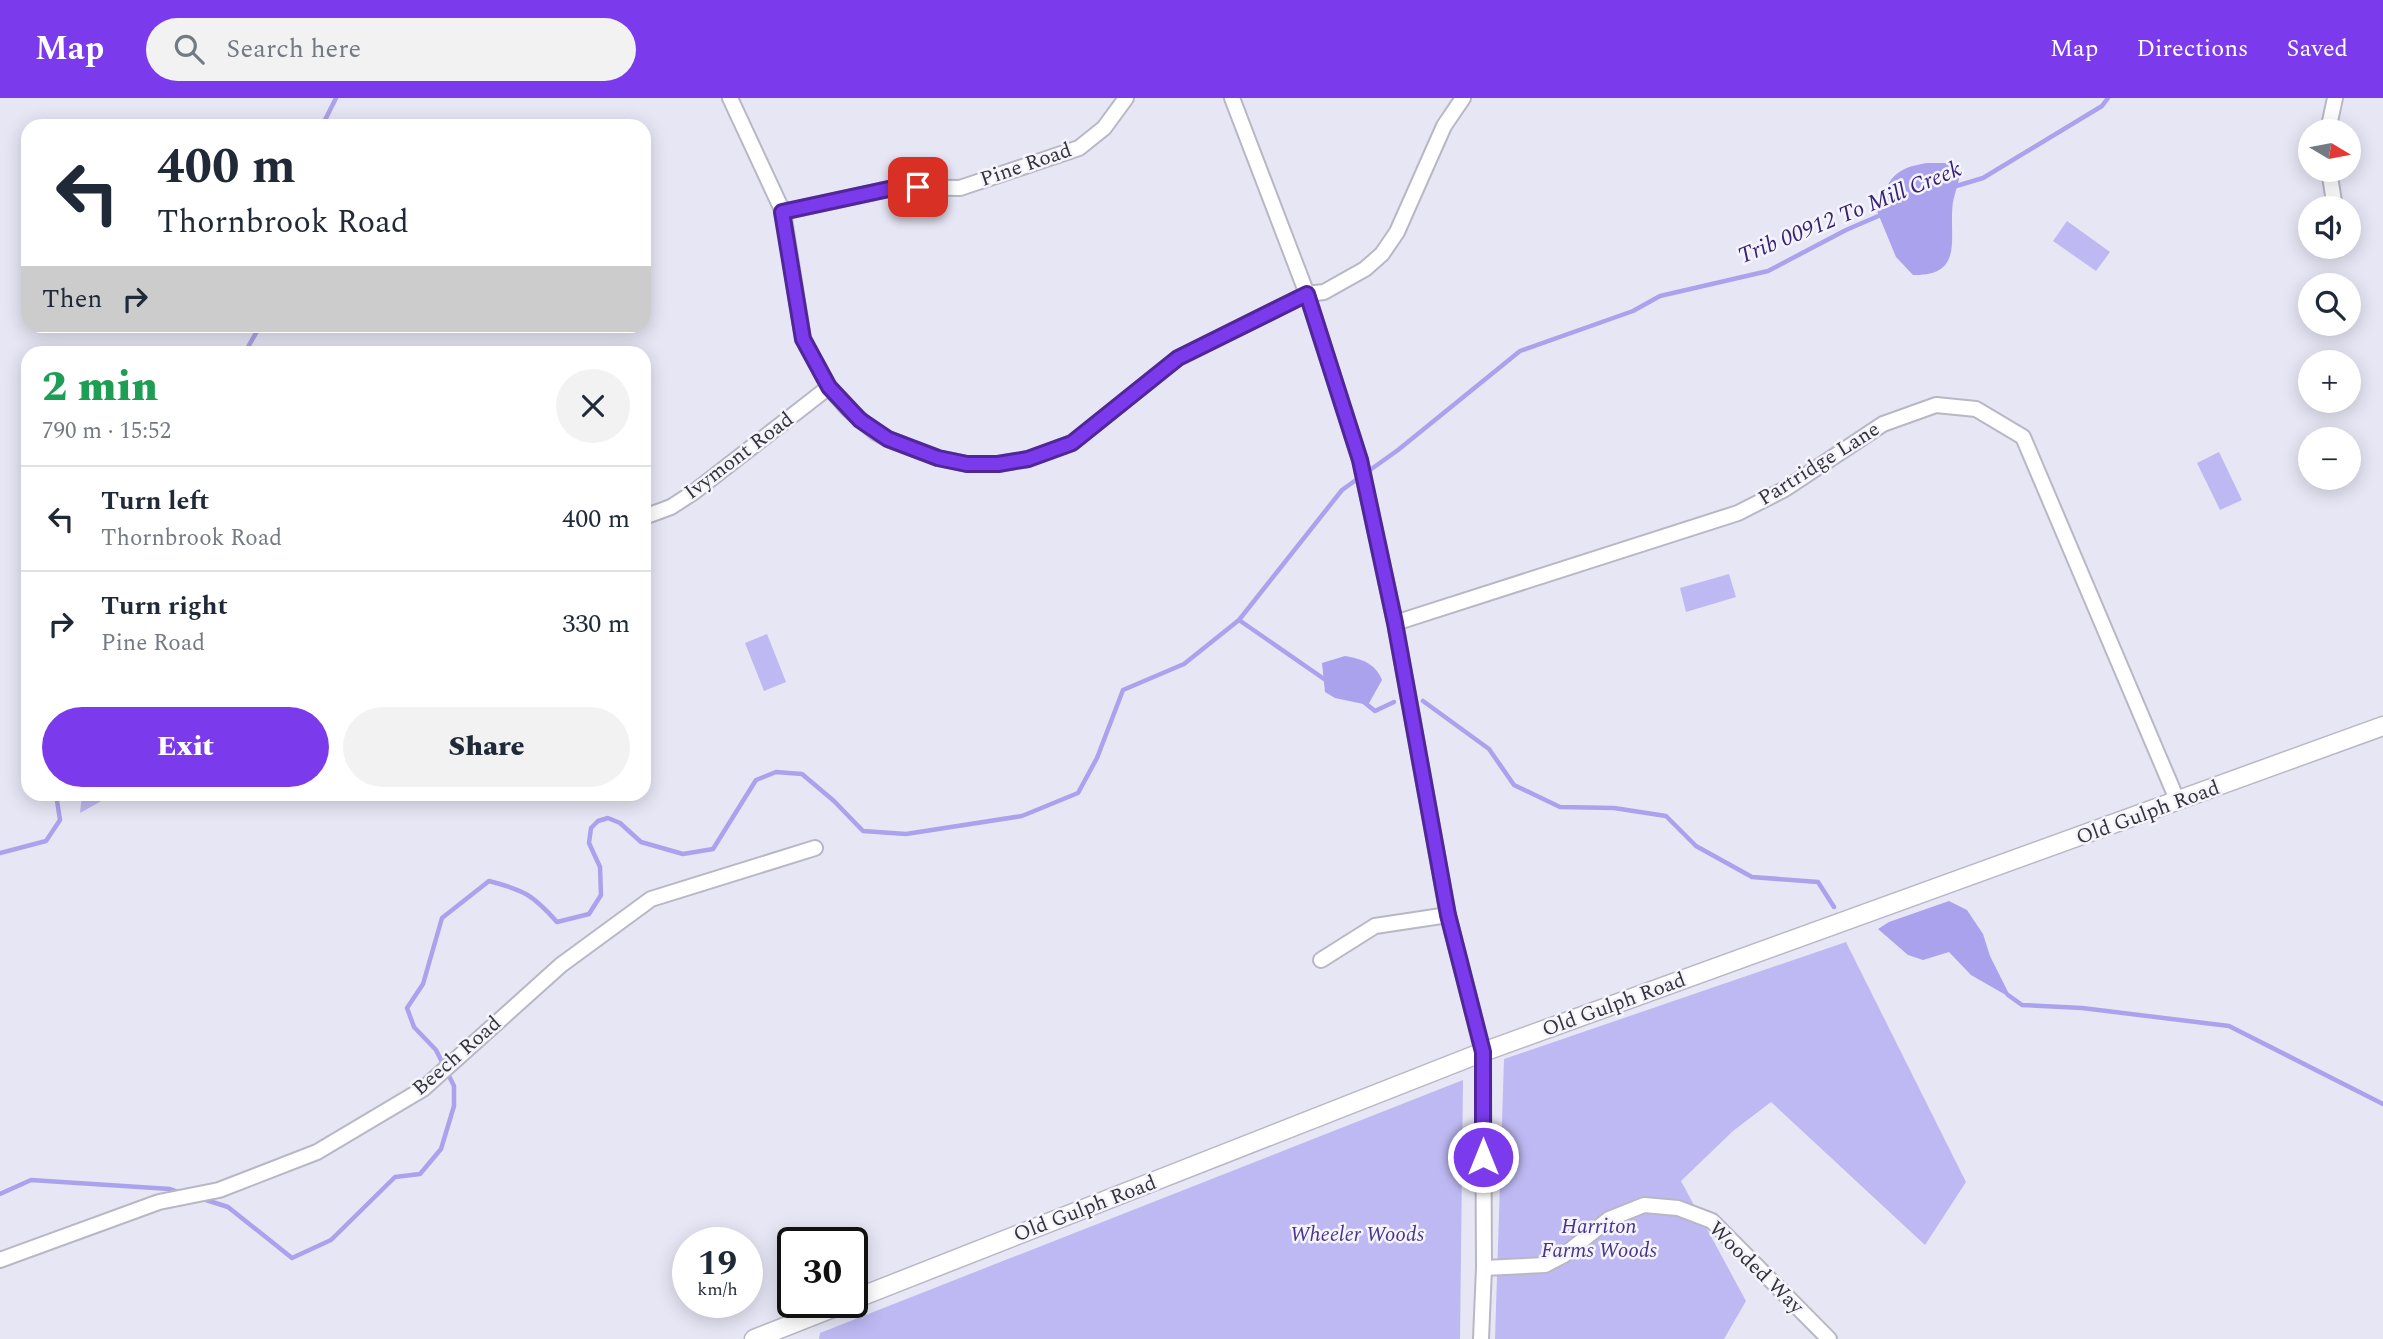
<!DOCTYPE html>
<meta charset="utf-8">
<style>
body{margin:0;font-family:Spectral,serif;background:#f2f2f3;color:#1f2937;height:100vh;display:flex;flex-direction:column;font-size:26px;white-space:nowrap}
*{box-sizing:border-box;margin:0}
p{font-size:23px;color:#747a83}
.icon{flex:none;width:38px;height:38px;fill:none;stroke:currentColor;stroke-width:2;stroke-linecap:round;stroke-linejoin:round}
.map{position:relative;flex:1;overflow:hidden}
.panel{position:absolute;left:21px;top:248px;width:630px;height:455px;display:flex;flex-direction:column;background:#fff;border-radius:21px;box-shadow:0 4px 18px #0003}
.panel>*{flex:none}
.hud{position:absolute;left:21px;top:21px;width:630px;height:214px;border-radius:21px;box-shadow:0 4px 18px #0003;background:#fff;color:#1f2937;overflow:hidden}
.needle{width:46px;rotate:100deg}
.buttons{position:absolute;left:2298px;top:21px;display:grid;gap:14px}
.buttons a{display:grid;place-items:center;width:63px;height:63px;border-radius:50%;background:#fff;box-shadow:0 4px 18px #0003;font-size:35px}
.speed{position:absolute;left:672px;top:1129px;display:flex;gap:14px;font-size:35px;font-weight:700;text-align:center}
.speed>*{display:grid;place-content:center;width:91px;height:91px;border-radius:50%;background:#fff;box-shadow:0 4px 18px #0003;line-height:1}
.speed small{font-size:18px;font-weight:400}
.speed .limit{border:4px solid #111;border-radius:10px;background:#fff;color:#111}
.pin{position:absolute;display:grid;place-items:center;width:60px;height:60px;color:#fff;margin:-30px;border-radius:14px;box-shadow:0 4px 10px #0006}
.me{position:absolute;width:77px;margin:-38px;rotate:0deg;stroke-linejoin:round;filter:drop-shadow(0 0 5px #0008)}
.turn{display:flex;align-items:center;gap:24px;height:147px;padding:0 21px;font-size:32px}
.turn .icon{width:91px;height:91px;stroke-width:2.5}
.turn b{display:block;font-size:49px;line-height:60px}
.then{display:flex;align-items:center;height:66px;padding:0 21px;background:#0003;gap:14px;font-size:26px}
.round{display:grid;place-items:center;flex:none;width:74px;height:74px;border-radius:37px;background:#f2f2f3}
.headline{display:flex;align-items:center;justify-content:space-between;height:119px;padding:0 21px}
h1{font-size:42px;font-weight:800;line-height:52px;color:#1e9e55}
.action{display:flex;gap:14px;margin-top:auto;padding:14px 21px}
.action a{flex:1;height:80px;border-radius:42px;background:#7c3aed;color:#fff;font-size:28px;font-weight:800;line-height:80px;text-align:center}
.action a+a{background:#f2f2f3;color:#1f2937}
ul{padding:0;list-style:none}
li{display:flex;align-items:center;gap:21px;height:105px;padding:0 21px;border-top:2px solid #e0e1e3}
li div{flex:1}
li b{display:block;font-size:26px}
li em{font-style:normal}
header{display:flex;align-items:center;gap:42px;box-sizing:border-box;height:98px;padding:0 35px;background:#7c3aed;color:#fff}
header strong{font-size:33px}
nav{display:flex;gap:38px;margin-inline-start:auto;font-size:24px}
.search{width:490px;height:63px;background:#f2f2f3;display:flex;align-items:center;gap:18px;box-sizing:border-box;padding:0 24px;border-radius:38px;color:#747a83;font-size:26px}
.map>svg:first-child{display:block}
.green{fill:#beb9f2}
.water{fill:#aaa2ec}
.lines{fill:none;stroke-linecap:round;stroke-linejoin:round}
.stream{stroke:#aaa2ec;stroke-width:4.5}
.minor-casing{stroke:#b8b7c5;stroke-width:18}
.tertiary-casing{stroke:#b8b7c5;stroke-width:21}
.minor{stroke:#fff;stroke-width:14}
.tertiary{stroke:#fff;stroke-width:18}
.route-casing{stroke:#51269a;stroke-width:18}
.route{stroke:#7c3aed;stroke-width:12}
.labels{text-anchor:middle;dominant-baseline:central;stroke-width:5;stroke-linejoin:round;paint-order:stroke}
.street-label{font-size:21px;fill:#35343a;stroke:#f5f4fd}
.park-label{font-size:21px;font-style:italic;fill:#47348a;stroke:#f5f4fd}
.water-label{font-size:23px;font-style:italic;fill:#382277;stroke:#f5f4fd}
</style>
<header>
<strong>Map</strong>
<div class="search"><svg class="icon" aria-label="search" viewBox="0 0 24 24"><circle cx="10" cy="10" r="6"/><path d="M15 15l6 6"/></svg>Search here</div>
<nav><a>Map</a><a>Directions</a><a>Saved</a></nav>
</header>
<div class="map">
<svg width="2383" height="1241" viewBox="0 0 2383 1241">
<rect width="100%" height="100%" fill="#e7e6f5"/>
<!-- green -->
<g class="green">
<polygon points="2067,123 2110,154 2096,173 2053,143"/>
<polygon points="2219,354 2242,402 2220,412 2197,365"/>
<polygon points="1729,476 1736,499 1686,514 1680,490"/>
<polygon points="767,536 786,584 764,593 745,545"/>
<polygon points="82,697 82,696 112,697 80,715"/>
<polygon points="1846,844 1966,1084 1925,1147 1771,1004 1733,1033 1681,1083 1746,1203 1724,1241 1495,1241 1504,961"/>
<polygon points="1463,982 1460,1241 819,1241 820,1235"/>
</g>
<!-- water -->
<g class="water">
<path d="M1927 65H1945L1960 72C1960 83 1955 93 1953 104 1948 138 1966 178 1913 177L1896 159 1877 113C1883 106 1883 101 1886 92 1893 72 1909 68 1927 65Z"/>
<path d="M1345 558C1362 561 1375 565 1382 582L1368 607 1335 600 1325 594 1322 565Z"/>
<polygon points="1949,803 1967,812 1983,836 1990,858 2011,900 1971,877 1949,854 1923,862 1908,857 1878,831 1889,824"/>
</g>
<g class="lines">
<!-- stream -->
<g class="stream">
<polyline points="322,28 336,0"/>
<polyline points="1953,89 1983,80 2102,8 2108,0"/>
<polyline points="244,256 260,228"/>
<polyline points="1239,522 1327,583"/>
<polyline points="1423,603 1489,651 1514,687 1560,709 1614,710 1666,718 1696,748 1752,779 1818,784 1834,809"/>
<polyline points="1365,605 1375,613 1394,604"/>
<polyline points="0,755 46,743 60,722 56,696"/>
<polyline points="2008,897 2022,907 2082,910 2229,928 2383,1006"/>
<polyline points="0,1096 31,1082 170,1091 181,1095"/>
<path d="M203 1101 228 1109 292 1160 331 1142 395 1079 420 1076 441 1051 454 1008V988L436 952 414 929 407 910 423 886 442 820 489 783C524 792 533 797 557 824L589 816 601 797 600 769 589 745 591 730 598 723 608 720 620 725 641 744 683 756 713 751 756 682 776 674 802 676 834 703 863 733 906 736 1022 718 1078 695 1097 660 1123 592 1184 566 1239 522 1342 392 1398 352 1520 253 1633 213 1660 198 1768 173 1846 132 1883 116"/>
</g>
<defs>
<g id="minor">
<polyline points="730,0 783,114 803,241 829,289 848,311 875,334 888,341 938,360 967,366 998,366 1028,361 1072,345 1178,260 1307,196 1324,194 1365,171 1382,156 1397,134 1444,28 1463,0"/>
<polyline points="1232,0 1307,196 1360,362 1395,525 1448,817 1483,954 1484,1170 1481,1241"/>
<polyline points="2328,33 2335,0"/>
<polyline points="2329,72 2335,110"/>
<polyline points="783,114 898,89 960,90 1079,50 1104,30 1126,0"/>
<polyline points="644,419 671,409 694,394 829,289"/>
<polyline points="1395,525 1738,415 1785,391 1883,326 1936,307 1976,311 2023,339 2178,704"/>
<polyline points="1321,862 1375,828 1448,817"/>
<polyline points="0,1162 159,1104 219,1092 317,1054 423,991 561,867 651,801 815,750"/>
<polyline points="1484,1170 1545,1167 1564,1157 1609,1121 1644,1107 1678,1110 1712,1123 1829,1241"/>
</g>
<g id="tertiary">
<polyline points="852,1202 1483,954 2383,628"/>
<polyline points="754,1241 848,1204"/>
</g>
</defs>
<!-- minor casing -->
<use href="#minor" class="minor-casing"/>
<!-- tertiary casing -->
<use href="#tertiary" class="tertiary-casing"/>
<!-- minor -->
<use href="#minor" class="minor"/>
<!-- tertiary -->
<use href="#tertiary" class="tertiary"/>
</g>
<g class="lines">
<defs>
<polyline id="route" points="918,89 898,89 782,114 803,241 829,289 860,322 888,341 938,360 967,366 998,366 1028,361 1072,345 1178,260 1307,196 1360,362 1395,525 1448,817 1483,954 1483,1059"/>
</defs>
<!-- route casing -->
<use href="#route" class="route-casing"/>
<!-- route -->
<use href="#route" class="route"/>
</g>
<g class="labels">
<!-- street labels -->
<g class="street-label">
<text transform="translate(1026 67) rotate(-19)">Pine Road</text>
<text transform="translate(739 358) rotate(-37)">Ivymont Road</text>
<text transform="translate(1819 366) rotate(-32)">Partridge Lane</text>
<text transform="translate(2148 715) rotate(-20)">Old Gulph Road</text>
<text transform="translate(1614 907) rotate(-20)">Old Gulph Road</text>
<text transform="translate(457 958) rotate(-41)">Beech Road</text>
<text transform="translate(1085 1111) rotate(-21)">Old Gulph Road</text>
<text transform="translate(1756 1170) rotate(44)">Wooded Way</text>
</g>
<!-- park labels -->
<g class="park-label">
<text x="1599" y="1129">Harriton<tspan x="1599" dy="24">Farms Woods</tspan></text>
<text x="1357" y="1137">Wheeler Woods</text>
</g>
<!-- water labels -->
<g class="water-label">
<text transform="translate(1850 115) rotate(-22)">Trib 00912 To Mill Creek</text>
</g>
</g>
</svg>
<div class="buttons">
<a><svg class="needle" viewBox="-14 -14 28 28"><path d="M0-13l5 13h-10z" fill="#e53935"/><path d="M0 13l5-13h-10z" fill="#747a83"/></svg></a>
<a><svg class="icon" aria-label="sound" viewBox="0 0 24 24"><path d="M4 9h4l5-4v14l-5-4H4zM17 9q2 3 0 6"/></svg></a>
<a><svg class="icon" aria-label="search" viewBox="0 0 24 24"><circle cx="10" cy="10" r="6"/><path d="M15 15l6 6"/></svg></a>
<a>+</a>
<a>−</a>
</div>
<div class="speed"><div>19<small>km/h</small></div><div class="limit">30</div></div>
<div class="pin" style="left:918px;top:89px;background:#d93025"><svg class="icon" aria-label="arrive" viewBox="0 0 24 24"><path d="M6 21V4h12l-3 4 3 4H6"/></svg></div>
<svg class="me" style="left:1483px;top:1059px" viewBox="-20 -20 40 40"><circle r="17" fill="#7c3aed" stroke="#fff" stroke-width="3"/><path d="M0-11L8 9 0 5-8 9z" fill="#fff"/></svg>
<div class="hud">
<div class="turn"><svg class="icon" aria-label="left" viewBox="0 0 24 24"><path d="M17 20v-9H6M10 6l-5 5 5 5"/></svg><div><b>400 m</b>Thornbrook Road</div></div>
<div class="then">Then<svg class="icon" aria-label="right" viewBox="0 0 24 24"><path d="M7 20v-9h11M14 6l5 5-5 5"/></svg></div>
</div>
<section class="panel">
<div class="headline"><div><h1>2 min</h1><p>790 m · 15:52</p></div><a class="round"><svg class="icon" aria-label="close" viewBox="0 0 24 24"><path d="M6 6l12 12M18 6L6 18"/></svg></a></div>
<ul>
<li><svg class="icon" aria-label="left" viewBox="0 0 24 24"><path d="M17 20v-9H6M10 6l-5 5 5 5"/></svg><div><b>Turn left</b><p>Thornbrook Road</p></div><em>400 m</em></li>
<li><svg class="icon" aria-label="right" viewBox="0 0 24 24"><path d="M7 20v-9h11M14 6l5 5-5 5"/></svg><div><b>Turn right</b><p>Pine Road</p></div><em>330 m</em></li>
</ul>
<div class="action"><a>Exit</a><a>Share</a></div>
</section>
</div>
